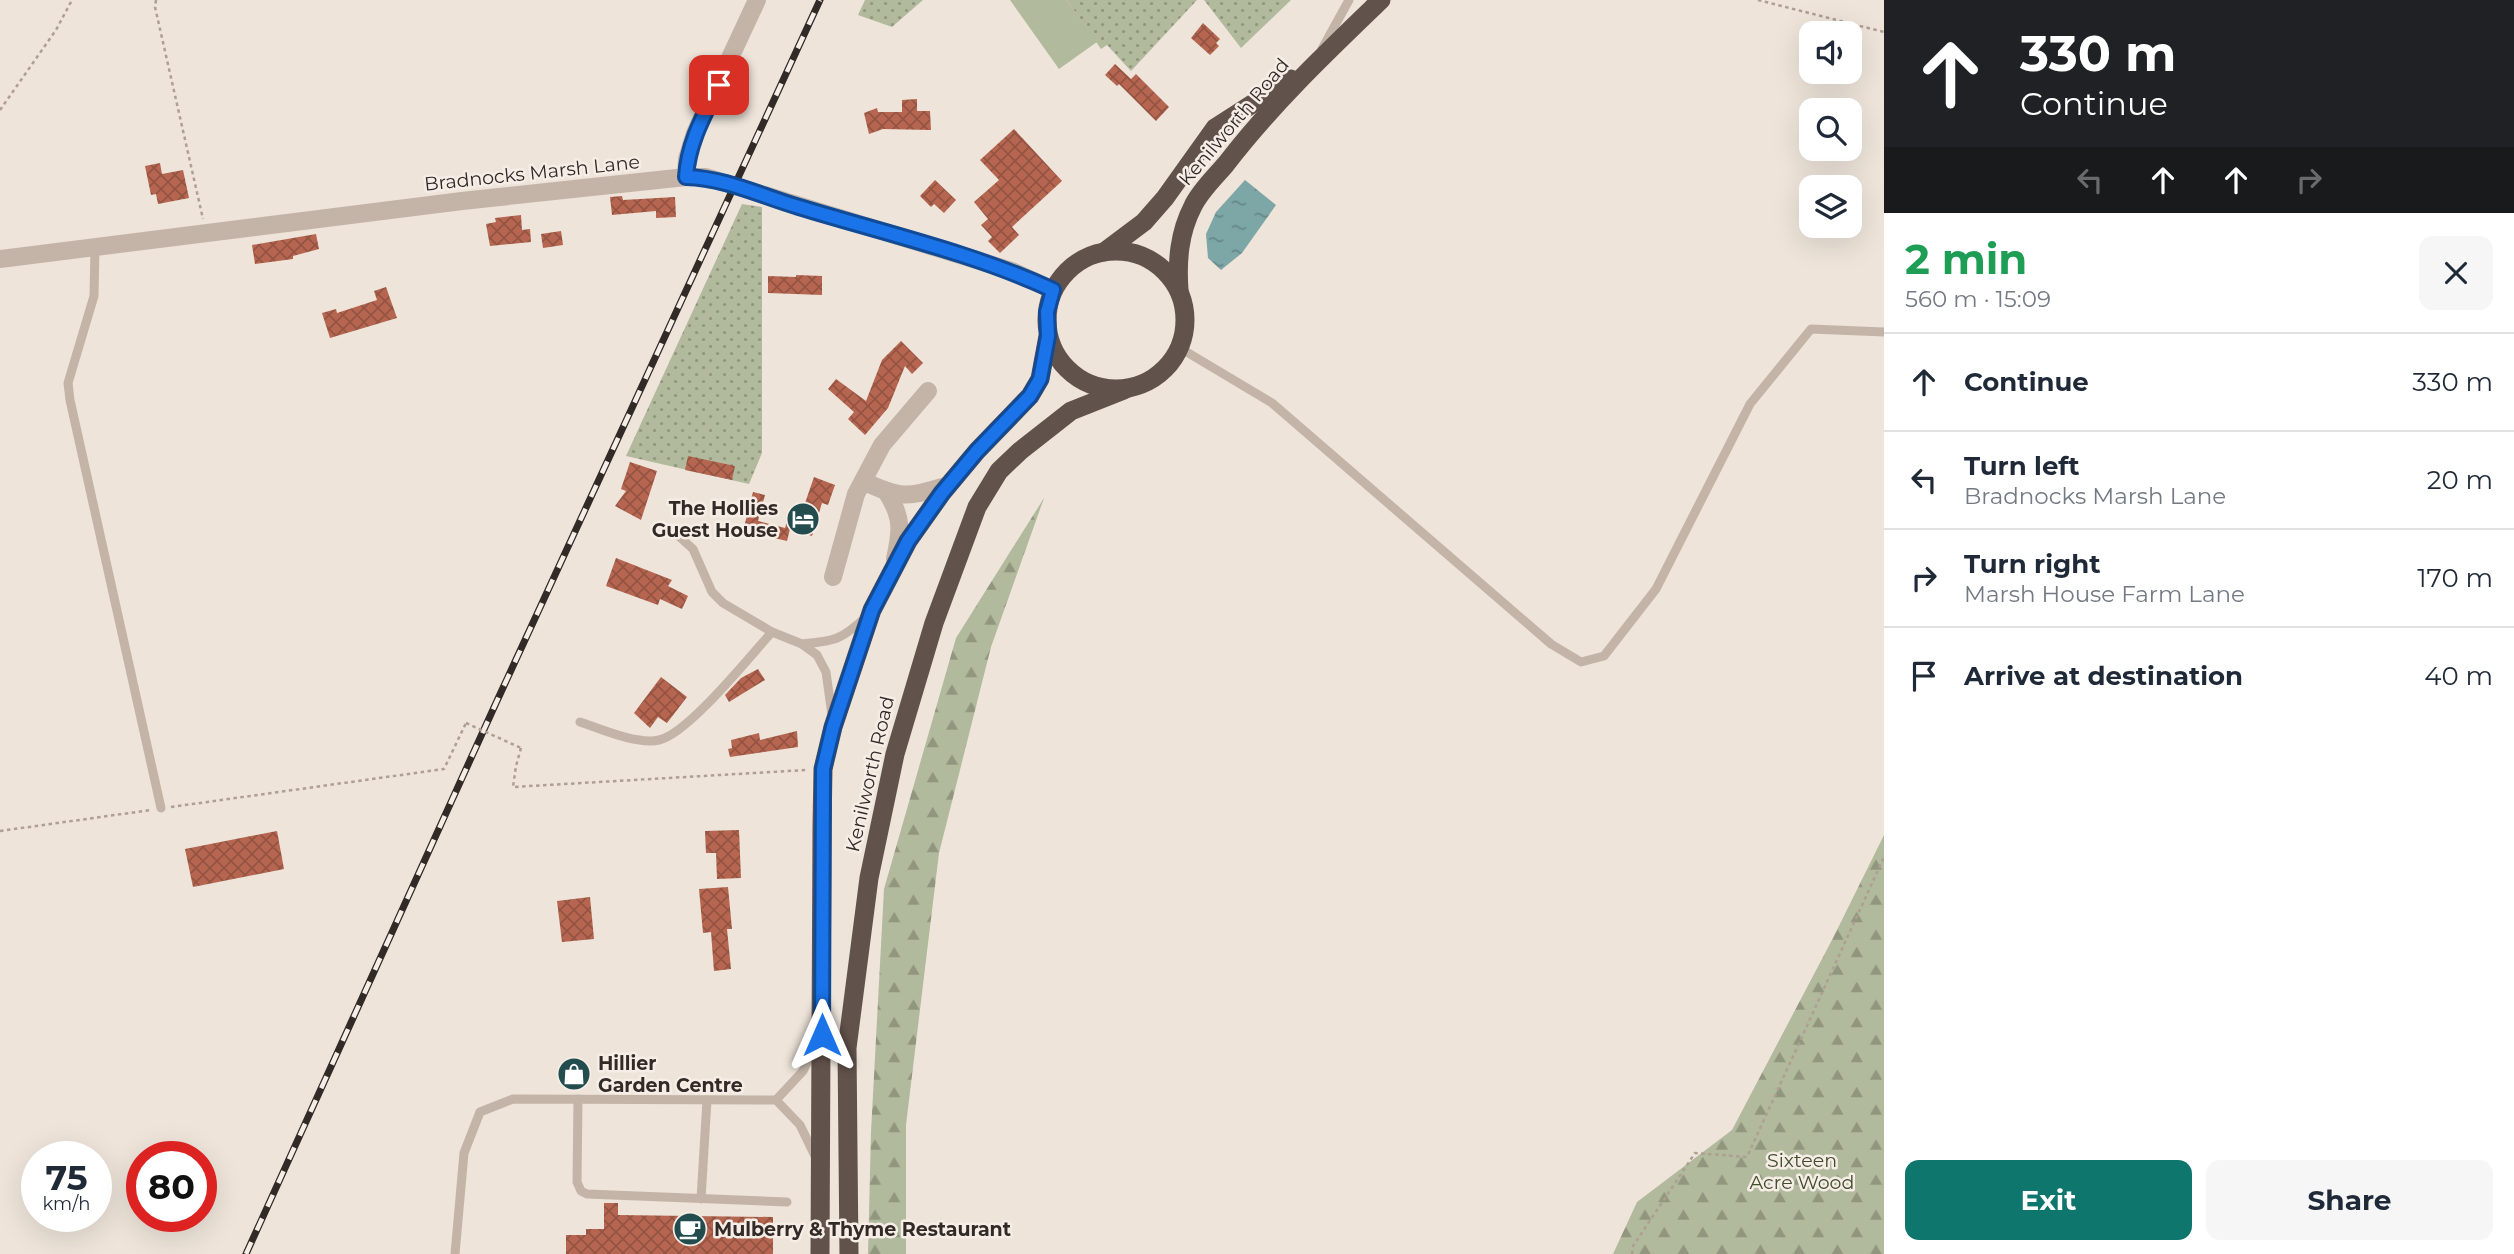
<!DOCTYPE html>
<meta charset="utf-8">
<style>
body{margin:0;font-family:Montserrat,sans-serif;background:#f6f6f7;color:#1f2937;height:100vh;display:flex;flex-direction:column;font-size:26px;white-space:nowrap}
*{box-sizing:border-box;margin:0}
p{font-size:23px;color:#747a83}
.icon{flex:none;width:38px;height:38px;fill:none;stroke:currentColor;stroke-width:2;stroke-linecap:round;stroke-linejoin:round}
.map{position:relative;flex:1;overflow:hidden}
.panel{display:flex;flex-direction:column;background:#fff;width:630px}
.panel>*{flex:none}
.guide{background:#202124;color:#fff;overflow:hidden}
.fabs{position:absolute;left:1799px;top:21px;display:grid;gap:14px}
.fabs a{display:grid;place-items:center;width:63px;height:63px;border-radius:14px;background:#fff;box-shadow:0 7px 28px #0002;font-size:35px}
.speed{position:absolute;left:21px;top:1141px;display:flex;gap:14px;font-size:35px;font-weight:700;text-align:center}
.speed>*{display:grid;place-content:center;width:91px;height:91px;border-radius:50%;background:#fff;box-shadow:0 7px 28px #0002;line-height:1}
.speed small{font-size:18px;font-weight:400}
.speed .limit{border:10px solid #d22;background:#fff;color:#111}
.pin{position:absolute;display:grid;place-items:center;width:60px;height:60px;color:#fff;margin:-30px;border-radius:14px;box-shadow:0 4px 10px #0006}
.me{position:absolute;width:77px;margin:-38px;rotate:0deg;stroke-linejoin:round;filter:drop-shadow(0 0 5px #0008)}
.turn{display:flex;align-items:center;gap:24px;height:147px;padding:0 21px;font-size:32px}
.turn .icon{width:91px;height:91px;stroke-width:2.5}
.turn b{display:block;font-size:49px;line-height:60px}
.lanes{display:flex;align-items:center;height:66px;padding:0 21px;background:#0003;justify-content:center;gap:35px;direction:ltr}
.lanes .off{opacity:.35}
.round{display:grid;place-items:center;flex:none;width:74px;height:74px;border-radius:14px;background:#f6f6f7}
.summary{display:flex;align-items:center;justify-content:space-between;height:119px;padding:0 21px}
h1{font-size:42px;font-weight:700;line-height:52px;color:#1e9e55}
.primary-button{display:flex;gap:14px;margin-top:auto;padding:14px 21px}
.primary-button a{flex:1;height:80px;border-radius:14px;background:#0f766e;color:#fff;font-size:28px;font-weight:700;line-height:80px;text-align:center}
.primary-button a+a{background:#f6f6f7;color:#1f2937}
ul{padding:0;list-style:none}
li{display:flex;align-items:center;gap:21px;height:98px;padding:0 21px;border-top:2px solid #e0e1e3}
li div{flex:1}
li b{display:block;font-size:26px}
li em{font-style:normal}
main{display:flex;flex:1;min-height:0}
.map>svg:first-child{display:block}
.grass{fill:url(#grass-dots)}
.forest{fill:url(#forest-firs)}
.garden{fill:#b1ba9c}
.water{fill:url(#water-ripples)}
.building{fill:url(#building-cross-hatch)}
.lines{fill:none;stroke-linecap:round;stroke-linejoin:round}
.path{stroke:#af9e92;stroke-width:2.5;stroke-dasharray:3.5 3.5;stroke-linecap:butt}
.service{stroke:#c4b4a8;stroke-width:9}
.minor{stroke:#c4b4a8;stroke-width:18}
.trunk{stroke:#62524c;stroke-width:19}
.rail-casing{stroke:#322a27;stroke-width:7}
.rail{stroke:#f6eee6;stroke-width:4.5;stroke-dasharray:13;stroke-linecap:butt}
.path-bridge{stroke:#af9e92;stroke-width:2.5;stroke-dasharray:3.5 3.5;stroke-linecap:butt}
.route-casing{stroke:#114b97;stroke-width:18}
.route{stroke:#1a73e8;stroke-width:12}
.labels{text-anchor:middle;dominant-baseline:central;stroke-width:5;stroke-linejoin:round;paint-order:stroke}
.street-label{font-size:19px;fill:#322a27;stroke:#f6eee6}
.poi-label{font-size:19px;font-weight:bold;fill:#322a27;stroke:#f6eee6;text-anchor:start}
.park-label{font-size:19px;fill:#424d2e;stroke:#f6eee6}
</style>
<main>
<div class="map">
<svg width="1884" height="1254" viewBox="0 0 1884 1254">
<defs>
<pattern id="grass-dots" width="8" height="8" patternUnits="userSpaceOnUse" patternTransform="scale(1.75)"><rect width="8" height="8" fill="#b1ba9c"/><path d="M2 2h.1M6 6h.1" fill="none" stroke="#91977f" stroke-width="1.8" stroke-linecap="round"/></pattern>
<pattern id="forest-firs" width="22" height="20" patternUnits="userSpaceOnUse" patternTransform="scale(1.75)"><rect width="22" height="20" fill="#b1ba9c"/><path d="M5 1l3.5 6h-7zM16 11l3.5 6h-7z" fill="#91977f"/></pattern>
<pattern id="water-ripples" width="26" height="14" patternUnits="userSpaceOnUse" patternTransform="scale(1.75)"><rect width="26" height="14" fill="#7da6a7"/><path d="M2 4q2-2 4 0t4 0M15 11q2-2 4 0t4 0" fill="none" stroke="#678788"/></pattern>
<pattern id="building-cross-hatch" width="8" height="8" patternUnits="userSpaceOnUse" patternTransform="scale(1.75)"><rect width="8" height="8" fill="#b66650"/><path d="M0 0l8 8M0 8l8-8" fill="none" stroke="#955442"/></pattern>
</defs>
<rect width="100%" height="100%" fill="#eee4da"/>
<!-- grass -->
<g class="grass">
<polygon points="865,0 923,0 892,27 858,15"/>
<polygon points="1067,0 1197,0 1131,71 1107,45 1101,49"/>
<polygon points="1204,0 1291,0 1241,48"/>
<polygon points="742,204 762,207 762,453 749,484 626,456"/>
</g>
<!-- forest -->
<g class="forest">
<polygon points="1044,498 991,647 939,853 906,1125 906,1254 868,1254 871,1132 884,889 956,638"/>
<polygon points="1884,835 1884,1254 1613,1254 1637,1202 1732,1130 1833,938"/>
</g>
<!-- garden -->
<polygon class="garden" points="1010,0 1067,0 1097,42 1059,69"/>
<!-- water -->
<polygon class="water" points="1245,180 1276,205 1242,253 1221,270 1208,258 1206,234 1216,212"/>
<!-- building -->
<g class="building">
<polygon points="1203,23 1220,39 1216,43 1219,46 1210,55 1191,38"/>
<polygon points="1115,64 1131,79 1136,74 1169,107 1156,121 1119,84 1117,86 1105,75"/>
<polygon points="917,99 917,111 930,111 931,130 883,129 869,134 864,113 877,108 878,112 902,112 902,100"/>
<polygon points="1014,129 1062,181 1012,227 1019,235 1000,253 988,241 992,237 981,225 988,219 974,202 999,180 980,160"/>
<polygon points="160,163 162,174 183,170 189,198 158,204 156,194 151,195 145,166"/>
<polygon points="935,180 956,200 944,213 934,204 931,207 920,196"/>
<polygon points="622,196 623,200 675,197 676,217 656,218 656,211 612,215 610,197"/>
<polygon points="521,215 522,230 530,229 531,242 490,246 486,224 496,222 495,218"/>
<polygon points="561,231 563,245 543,248 541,234"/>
<polygon points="316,234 319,249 293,256 293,259 255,264 252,245"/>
<polygon points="796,275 822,276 822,295 768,293 768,276 796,277"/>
<polygon points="386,287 397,318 330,338 322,313 336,309 337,313 377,300 374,291"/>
<polygon points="901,341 923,363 912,374 905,366 888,408 865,435 848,419 854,412 828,389 836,379 866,401 882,360"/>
<polygon points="688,456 735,466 732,480 685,470"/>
<polygon points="630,462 657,471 641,520 615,506 626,491 621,489"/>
<polygon points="814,477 835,485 828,505 822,503 812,536 790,529 787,541 743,531 753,492 765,495 758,521 785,528 792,506 803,509"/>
<polygon points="616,558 672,580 668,586 688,596 682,609 660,599 658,605 606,586"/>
<polygon points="758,669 765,680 729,702 725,695 741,678"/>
<polygon points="661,677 687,697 667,723 658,717 650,728 634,713"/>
<polygon points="797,731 798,747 730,757 728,749 732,748 731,740 759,733 760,740"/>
<polygon points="739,830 741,878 717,879 716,853 706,853 705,831"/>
<polygon points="277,831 284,869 193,887 185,849"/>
<polygon points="728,887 732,929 727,929 731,969 714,971 711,932 703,933 699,889"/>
<polygon points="590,897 594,939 562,942 557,901"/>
<polygon points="604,1203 618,1203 618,1215 773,1217 773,1254 566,1254 566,1235 586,1235 586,1229 604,1229"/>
</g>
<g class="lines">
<!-- path -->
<g class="path">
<polyline points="156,0 155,7 203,219"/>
<polyline points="1758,0 1884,32"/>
<polyline points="0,110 56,30 72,0"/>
<polyline points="521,748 516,766 513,787 806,770"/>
<polyline points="171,807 444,769 466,723"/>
<polyline points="0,831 151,810"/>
<polyline points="1632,1254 1633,1246 1695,1153 1747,1157 1884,857"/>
</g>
<!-- service -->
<g class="service">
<polyline points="1322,49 1349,0"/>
<polyline points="95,246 94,296 68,383 70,400 161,808"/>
<polyline points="1180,348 1272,403 1551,644 1581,662 1604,656 1656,589 1750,404 1811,329 1884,332"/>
<polyline points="674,532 693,549 712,592 723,603 772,632 802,644 817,655 826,672 832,715"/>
<path d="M802 644C835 641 841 640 866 617"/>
<path d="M580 722C601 729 637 745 659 740 688 734 750 656 772 632"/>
<polyline points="578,1099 577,1182 581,1191 587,1194 787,1202"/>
<polyline points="776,1100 803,1071 816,1045"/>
<polyline points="701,1199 707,1100"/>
<polyline points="455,1254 464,1153 480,1112 513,1099 776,1100 800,1125 815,1156"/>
</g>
<!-- minor -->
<g class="minor">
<polyline points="686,177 687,159 695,133 757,0"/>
<polyline points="0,259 462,201 686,177 706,177 1012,271 1053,290"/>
<path d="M863 481C903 500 908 497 949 485"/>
<path d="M887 493C903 518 901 531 895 559"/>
<polyline points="833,577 856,494 882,445 928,391"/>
</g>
<!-- trunk -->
<g class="trunk">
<circle cx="1116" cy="320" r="69"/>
<polyline points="1104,252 1144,222 1165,198 1215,128 1291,79"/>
<path d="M1179 290C1177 261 1179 233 1193 206 1200 191 1215 177 1226 164 1272 104 1327 52 1381 0"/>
<polyline points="820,1254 822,826 823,769 833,727 872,610 908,541 942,493 977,451 1030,396 1040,379 1048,336"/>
<polyline points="849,1254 847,1048 869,878 895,754 934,623 977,507 999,471 1020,451 1071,411 1124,390"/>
</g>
<defs>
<polyline id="rail" points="246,1254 496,703 820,0"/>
</defs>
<!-- rail casing -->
<use href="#rail" class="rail-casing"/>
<!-- rail -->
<use href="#rail" class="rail"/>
<!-- path-bridge -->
<polyline class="path-bridge" points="466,723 521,748"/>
</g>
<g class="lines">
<defs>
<path id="route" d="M719 85C704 115 688 143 686 177 726 178 761 196 799 207 884 233 973 253 1053 290L1047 312 1048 336 1040 379 1030 396 977 451 942 493 908 541 872 610 833 727 823 769 822 1035"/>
</defs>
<!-- route casing -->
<use href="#route" class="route-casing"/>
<!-- route -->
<use href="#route" class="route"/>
</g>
<!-- icons -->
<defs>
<symbol id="hotel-disc" viewBox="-11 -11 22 22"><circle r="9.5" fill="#224c4e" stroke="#f6eee6"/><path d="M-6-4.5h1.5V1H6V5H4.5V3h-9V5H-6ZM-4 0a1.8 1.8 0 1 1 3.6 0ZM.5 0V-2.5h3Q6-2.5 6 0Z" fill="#fff"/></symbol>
<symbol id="shop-disc" viewBox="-11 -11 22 22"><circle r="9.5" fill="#224c4e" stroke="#f6eee6"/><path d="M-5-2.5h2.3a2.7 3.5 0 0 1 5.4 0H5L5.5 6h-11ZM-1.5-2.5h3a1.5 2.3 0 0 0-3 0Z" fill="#fff"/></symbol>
<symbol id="cafe-disc" viewBox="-11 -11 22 22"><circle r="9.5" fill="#224c4e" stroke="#f6eee6"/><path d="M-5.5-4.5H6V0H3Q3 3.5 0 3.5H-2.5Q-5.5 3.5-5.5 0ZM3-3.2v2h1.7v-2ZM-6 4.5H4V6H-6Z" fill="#fff"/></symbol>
</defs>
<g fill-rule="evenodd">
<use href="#hotel-disc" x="784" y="500" width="38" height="38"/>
<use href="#shop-disc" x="555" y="1055" width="38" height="38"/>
<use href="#cafe-disc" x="671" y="1210" width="38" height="38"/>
</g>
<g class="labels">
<!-- street labels -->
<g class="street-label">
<text transform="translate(1234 122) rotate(-50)">Kenilworth Road</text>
<text transform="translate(532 173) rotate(-6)">Bradnocks Marsh Lane</text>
<text transform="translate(870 774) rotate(-77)">Kenilworth Road</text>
</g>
<!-- poi labels -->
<g class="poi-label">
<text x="778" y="508" text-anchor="end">The Hollies<tspan x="778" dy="22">Guest House</tspan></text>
<text x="598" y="1063">Hillier<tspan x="598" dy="22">Garden Centre</tspan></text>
<text x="714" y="1229">Mulberry &amp; Thyme Restaurant</text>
</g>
<!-- park labels -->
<g class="park-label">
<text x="1802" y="1160">Sixteen<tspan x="1802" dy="22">Acre Wood</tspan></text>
</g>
</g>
</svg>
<div class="fabs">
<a><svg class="icon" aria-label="sound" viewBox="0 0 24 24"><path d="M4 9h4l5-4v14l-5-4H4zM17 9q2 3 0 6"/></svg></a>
<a><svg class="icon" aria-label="search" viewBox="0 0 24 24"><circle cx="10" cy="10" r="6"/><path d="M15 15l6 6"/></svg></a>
<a><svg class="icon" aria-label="layers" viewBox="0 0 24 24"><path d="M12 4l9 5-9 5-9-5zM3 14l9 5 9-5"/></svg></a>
</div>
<div class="speed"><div>75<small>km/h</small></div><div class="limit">80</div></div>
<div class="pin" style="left:719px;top:85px;background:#d93025"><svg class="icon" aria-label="arrive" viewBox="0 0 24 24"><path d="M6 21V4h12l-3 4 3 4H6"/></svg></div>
<svg class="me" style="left:822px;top:1035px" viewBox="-20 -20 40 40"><path d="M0-17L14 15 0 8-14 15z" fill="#1a73e8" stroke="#fff" stroke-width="4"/></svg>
</div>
<section class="panel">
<div class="guide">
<div class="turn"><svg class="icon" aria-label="ahead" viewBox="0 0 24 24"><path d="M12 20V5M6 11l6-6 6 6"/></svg><div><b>330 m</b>Continue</div></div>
<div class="lanes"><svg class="icon off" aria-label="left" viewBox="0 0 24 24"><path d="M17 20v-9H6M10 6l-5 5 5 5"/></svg><svg class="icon" aria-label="ahead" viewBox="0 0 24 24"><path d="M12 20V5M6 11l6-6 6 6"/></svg><svg class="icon" aria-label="ahead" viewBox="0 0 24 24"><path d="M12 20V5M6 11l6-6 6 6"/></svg><svg class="icon off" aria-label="right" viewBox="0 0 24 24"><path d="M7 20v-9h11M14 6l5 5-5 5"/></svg></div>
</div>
<div class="summary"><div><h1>2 min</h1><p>560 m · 15:09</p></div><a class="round"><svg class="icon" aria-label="close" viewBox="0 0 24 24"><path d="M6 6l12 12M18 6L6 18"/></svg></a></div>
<ul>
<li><svg class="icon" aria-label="ahead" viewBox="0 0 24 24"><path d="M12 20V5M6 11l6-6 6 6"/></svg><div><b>Continue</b></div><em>330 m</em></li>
<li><svg class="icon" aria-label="left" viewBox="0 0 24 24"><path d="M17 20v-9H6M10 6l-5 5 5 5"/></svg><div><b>Turn left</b><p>Bradnocks Marsh Lane</p></div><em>20 m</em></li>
<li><svg class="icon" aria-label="right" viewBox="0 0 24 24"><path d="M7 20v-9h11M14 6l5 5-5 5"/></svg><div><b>Turn right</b><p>Marsh House Farm Lane</p></div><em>170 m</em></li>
<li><svg class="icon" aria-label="arrive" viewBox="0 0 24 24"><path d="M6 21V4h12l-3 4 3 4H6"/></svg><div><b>Arrive at destination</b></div><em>40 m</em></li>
</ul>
<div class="primary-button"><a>Exit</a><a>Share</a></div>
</section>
</main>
